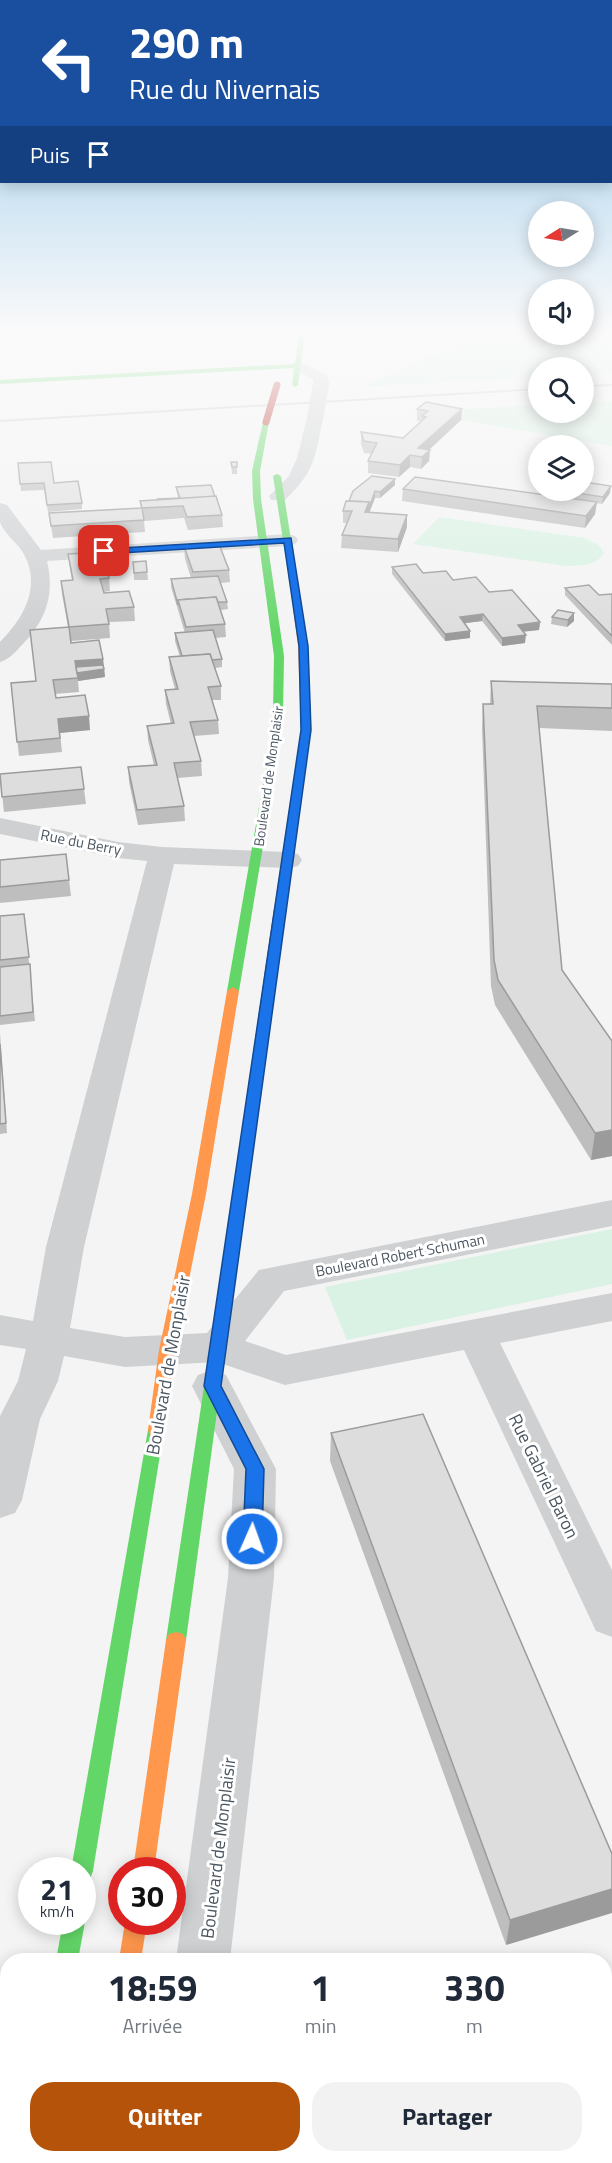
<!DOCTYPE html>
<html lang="fr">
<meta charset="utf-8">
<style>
body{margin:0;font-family:"Titillium Web",sans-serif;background:#f2f2f3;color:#1f2937;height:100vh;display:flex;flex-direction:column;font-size:22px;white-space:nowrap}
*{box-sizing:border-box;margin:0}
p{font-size:20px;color:#747a83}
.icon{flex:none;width:33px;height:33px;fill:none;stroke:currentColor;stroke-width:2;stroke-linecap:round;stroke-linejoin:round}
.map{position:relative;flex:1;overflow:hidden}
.panel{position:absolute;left:0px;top:1953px;width:612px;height:210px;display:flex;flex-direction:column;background:#fff;border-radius:24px 24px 0 0;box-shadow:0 3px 15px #0003}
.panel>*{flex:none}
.banner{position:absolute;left:0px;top:0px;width:612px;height:183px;box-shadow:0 3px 15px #0003;background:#1a4fa0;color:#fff;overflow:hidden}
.needle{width:39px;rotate:259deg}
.buttons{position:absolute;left:528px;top:201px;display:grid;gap:12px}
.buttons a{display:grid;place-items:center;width:66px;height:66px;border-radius:50%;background:#fff;box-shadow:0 3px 15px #0003;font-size:30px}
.speed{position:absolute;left:18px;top:1857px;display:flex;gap:12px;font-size:30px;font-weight:700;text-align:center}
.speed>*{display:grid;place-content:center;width:78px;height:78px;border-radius:50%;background:#fff;box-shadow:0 3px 15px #0003;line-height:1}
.speed small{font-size:15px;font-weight:400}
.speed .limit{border:9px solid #d22;background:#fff;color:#111}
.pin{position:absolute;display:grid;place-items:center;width:51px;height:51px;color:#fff;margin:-26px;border-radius:12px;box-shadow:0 3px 9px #0006}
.me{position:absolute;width:66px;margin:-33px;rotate:2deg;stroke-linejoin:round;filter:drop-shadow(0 0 4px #0008)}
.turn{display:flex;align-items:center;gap:21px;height:126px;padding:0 30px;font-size:27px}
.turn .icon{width:78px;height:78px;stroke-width:2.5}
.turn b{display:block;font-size:42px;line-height:51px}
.then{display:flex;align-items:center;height:57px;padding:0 30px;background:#0003;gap:12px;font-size:22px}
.eta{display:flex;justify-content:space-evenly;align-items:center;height:102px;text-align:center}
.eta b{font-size:36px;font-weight:700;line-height:42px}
.action{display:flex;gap:12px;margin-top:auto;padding:12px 30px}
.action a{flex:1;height:69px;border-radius:24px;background:#b45309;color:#fff;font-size:24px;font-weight:700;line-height:69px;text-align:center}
.action a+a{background:#f2f2f3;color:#1f2937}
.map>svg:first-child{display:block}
.green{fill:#d9f2e3}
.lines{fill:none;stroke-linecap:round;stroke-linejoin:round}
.street{fill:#ced0d2;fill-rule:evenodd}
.fast{fill:#63d668;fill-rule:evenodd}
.slow{fill:#ff974d;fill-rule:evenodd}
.jam{fill:#b3261e;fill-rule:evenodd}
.rail{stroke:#c9cacc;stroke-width:2}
.street-bridge{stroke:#ced0d2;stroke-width:16}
.jam-bridge{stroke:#b3261e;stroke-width:7}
.wall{fill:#bebebf}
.shaded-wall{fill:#9b9b9b}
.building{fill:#ddddde;stroke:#9b9b9b;stroke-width:1.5}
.route{fill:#1a73e8;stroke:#114b97;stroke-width:1.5}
.labels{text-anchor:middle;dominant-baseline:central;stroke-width:6;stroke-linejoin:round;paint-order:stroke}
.far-street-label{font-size:14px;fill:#4a5661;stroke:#fff}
.street-label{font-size:15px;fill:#4a5661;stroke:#fff}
.near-street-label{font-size:18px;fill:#4a5661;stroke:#fff}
</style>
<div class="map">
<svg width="612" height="2163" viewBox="0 0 612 2163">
<rect width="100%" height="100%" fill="#f4f4f4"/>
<!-- green -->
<g class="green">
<polygon points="0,333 132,333 96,339 9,347"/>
<polygon points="485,333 612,333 612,374 584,375 584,368 538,368 538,377 361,387"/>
<polygon points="612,401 612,446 441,417 446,410 538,405 538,412 584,412 584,402"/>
<path d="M439 517 585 538 599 545 604 553C597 566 579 566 566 566L413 544Z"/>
<polygon points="612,1229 612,1284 347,1340 325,1287"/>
</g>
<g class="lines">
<!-- street -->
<g class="street">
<polygon points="299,361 327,375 329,384 327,387 315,387 313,380 291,366 294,363"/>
<path d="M315 413 323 418C315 458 315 471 285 500H271L269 496 289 476 297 458 307 418Z"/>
<path d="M0 503 7 505 41 550 288 534 295 536 298 540 295 544 288 546 47 561C55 595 46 620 22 645 15 652 10 659 0 662V642C24 618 43 585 22 551 16 542 3 532 0 522 0 517 0 508 0 503Z"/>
<polygon points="0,818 118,842 162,847 288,852 298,854 302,860 298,866 288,868 174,864 84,1247 70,1328 125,1337 207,1333 259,1270 612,1200 612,1226 284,1291 245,1341 286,1355 612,1293 612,1321 500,1343 612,1570 612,1637 596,1631 464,1350 285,1385 217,1362 125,1367 64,1356 58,1381 40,1419 22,1500 15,1513 0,1518 0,1416 18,1381 26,1349 0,1345 0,1315 33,1321 46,1247 147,861 118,858 0,834"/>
<polygon points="212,1370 226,1375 276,1469 274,1578 230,1960 176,1960 228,1578 234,1469 192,1386 198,1375"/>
<polygon points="154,2156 214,2156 213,2163 153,2163"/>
</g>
<!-- fast -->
<g class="fast">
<polygon points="299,333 305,333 298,385 295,387 292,385 294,368 0,384 0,380 295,364"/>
<polygon points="266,420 269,422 260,471 261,499 284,656 283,712 279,750 239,991 233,995 227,991 269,750 273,712 274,656 253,499 252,471 263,422"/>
<polygon points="277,474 281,476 298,585 294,588 290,585 273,476"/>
<polygon points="216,1354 222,1356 224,1360 186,1640 183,1646 176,1648 169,1646 166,1640 208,1360 210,1356"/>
<polygon points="156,1423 162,1425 164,1430 93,1871 90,1879 82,1881 82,1870 71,1870 148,1430 150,1425"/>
<polygon points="82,1916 85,1922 78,1960 56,1960 63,1922 82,1922"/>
</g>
<!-- slow -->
<g class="slow">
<polygon points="294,582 298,585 308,646 311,730 286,909 280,913 274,909 301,730 298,646 290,585"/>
<polygon points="233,987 239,991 206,1194 175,1350 164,1430 162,1435 156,1437 150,1435 148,1430 159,1350 192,1194 227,991"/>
<polygon points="254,1091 261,1095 224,1360 222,1364 216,1366 210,1364 208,1360 247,1095"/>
<polygon points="176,1632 183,1634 186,1640 154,1870 133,1870 166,1640 169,1634"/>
<polygon points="125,1922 147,1922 141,1960 119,1960"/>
<polygon points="22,2156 46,2156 45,2163 21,2163"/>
</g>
<!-- jam -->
<g class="jam">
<polygon points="280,905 286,909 261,1095 254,1099 247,1095 274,909"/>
<polygon points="90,2156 114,2156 113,2163 89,2163"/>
</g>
<!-- rail -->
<g class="rail">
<polyline points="584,386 612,385"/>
<polyline points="0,421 538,389"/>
</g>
<!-- street-bridge -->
<polyline class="street-bridge" points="315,418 321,384"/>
<!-- jam-bridge -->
<polyline class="jam-bridge" points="266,422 277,385"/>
</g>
<!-- wall -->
<g class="wall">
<polygon points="417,409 462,409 461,420 429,450 430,450 429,461 421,469 410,467 399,477 368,473 368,461 372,454 364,453 361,444 361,432 403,438 421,421 417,421"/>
<polygon points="231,462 237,462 237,474 232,474"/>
<polygon points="18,463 54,483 82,503 82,509 48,512 44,490 21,491"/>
<polygon points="395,479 395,485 380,498 375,498 369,512 407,515 407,527 398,552 341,548 342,535 347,523 343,523 343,511 349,501"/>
<polygon points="176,487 215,497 222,515 223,527 188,530 184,518 144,521 145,532 53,538 49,513 141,508 140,501 178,498"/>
<polygon points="403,489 555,496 555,490 610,493 602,504 596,503 595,514 585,528 402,501"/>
<polygon points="184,546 229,570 230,582 221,583 227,602 228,609 221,610 225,624 226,637 215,638 222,659 222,667 215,668 221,686 221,700 212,700 218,720 219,734 194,736 201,761 202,776 177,778 184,806 185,821 138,825 129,782 128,767 154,765 148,740 147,726 171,724 166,704 165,690 175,689 170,671 169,657 180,657 175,641 175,633 185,633 171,587 171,579 191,578 185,559"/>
<polygon points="68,554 109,578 110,591 103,592 104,593 134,607 135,621 109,622 110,638 71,641 71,643 103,659 105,677 78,681 79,692 55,694 56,698 90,730 60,733 62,752 19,756 11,683 36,681 68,627 62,594 61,581 72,581"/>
<polygon points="146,561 148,580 134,580 133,562"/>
<polygon points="392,567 453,580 489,592 540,622 539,630 523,632 525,643 502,646 482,621 465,623 470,631 470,638 445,641 392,574"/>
<polygon points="565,588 599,595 612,594 612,645 565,595"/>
<polygon points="574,613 574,621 567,627 551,624 552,617"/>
<polygon points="491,681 612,684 612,731 539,728 562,970 612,1041 612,1156 591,1160 495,1005 491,986 482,727 483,704 490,704"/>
<polygon points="0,774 84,789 86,804 4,812"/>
<polygon points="0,860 69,880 71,896 0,903"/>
<polygon points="24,914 35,1021 0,1025 0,916"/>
<polygon points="0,1033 7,1133 0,1134"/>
<polygon points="331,1433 612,1854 506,1945 330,1461"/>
<polygon points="406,2156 559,2156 562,2163 408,2163"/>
</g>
<!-- shaded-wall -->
<g class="shaded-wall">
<polygon points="462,409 461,420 421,457 418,448"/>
<polygon points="430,450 429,461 421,469 422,457"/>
<polygon points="410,455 410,467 399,477 400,465"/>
<polygon points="395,479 395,485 380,498 380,492"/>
<polygon points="611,486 610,493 602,504 603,497"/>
<polygon points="375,491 375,498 365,524 365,512 369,502"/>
<polygon points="597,502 595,514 585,528 586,516"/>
<polygon points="407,515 407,527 398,552 398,539"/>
<polygon points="574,613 574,621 567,627 568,620"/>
<polygon points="483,614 482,621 459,624 460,617"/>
<polygon points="540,622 539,630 517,632 518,625"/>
<polygon points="470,631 470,638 445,641 445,634"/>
<polygon points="526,635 525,643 502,646 502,638"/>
<polygon points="103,659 105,677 78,681 75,661"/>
<polygon points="89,716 90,730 59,733 58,719"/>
<polygon points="612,1130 612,1156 591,1160 595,1133"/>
<polygon points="612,1889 612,1913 506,1945 510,1920"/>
</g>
<!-- building -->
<g class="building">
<polygon points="426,402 462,409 418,448 430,450 422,457 410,455 400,465 368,461 377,443 364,441 361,432 403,438 426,417 422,416 428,411 417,409"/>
<polygon points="51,462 54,483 78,481 82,503 47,505 44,483 20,484 18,463"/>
<polygon points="231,462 237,462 237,467 232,467"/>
<polygon points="372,476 395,479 380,492 375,491 369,508 369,502 349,501 353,491"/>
<polygon points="415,477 597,502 586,516 403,489"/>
<polygon points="584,482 611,486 603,497 558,490 584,490"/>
<polygon points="211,485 215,497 159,500 158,499 180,498 176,487"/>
<polygon points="216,496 222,515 187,517 183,506 142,508 144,520 51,526 49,513 142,508 140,501"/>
<polygon points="346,501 369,502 365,512 407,515 398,539 342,535 352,511 343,511"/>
<polygon points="219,544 229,570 193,572 184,546"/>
<polygon points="103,552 109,578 100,579 104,593 129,591 134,607 106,609 109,624 69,627 61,581 73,580 68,554"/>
<polygon points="146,561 147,572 134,573 133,562"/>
<polygon points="416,564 423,573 446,571 453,580 476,577 489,592 512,590 540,622 518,625 526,635 502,638 483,614 460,617 470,631 445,634 392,567"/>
<polygon points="218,576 227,602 218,602 216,597 178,600 178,605 171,579"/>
<polygon points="589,585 599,595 612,594 612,636 565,588"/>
<polygon points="216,597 225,624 186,627 178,600"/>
<polygon points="558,610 574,613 568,620 552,617"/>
<polygon points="69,627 71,643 99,640 103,659 75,661 78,678 53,680 56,698 85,695 89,716 58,719 60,738 17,742 11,683 36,681 30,630"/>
<polygon points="213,630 222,659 212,660 210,654 182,656 175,633"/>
<polygon points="210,654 221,686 208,687 218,720 190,722 201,761 174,763 184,806 137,810 128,767 157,765 147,726 174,723 165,690 178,689 169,657"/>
<polygon points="103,665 104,669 77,673 76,667"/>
<polygon points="491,681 612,684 612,708 537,706 562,970 612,1041 612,1130 595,1133 498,980 494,960 483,704 493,704"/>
<polygon points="81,767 84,789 2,797 0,774"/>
<polygon points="66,854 69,880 0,887 0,860"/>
<polygon points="24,914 29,957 0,960 0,916"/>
<polygon points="30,964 33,1012 0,1016 0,967"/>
<polygon points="0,1044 6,1123 0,1124"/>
<polygon points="423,1414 612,1854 612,1889 510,1920 331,1433"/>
<polygon points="415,2156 559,2156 562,2163 417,2163"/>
</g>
<!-- sky -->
<linearGradient id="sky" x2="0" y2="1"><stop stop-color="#91c6eb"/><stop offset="0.52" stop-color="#fafafa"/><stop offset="1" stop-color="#fafafa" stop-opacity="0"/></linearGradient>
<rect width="612" height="636" fill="url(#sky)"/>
<!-- route -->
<polygon class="route" points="291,538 308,646 311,730 221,1386 264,1469 262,1539 259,1545 252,1547 246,1545 243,1539 246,1469 204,1386 301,730 299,646 284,543 104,554 100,551 104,549"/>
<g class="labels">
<!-- far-street labels -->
<g class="far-street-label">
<text transform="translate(268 776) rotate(-82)">Boulevard de Monplaisir</text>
</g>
<!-- street labels -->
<g class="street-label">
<text transform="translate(81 842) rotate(11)">Rue du Berry</text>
<text transform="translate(400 1255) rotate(-11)">Boulevard Robert Schuman</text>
</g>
<!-- near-street labels -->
<g class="near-street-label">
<text transform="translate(168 1365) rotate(-80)">Boulevard de Monplaisir</text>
<text transform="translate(544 1476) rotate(64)">Rue Gabriel Baron</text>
<text transform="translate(218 1848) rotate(-83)">Boulevard de Monplaisir</text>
</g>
</g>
</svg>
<div class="buttons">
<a><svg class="needle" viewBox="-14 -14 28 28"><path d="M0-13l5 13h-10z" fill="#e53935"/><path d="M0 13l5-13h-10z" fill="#747a83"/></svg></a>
<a><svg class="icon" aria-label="sound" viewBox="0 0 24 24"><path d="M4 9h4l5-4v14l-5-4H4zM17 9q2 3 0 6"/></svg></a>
<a><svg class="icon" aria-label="search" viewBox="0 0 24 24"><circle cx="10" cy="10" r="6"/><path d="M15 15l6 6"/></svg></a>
<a><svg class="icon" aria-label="layers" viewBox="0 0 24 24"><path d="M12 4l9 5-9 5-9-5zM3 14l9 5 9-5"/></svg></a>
</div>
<div class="speed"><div>21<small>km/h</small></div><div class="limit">30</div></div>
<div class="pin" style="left:104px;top:551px;background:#d93025"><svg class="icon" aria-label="arrive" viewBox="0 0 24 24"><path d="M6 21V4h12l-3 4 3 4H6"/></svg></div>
<svg class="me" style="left:252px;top:1539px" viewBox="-20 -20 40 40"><circle r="17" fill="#1a73e8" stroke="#fff" stroke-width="3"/><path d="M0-11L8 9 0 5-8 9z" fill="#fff"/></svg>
<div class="banner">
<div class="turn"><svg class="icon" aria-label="left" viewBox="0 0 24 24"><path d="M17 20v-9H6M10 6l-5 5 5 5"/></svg><div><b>290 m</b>Rue du Nivernais</div></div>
<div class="then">Puis<svg class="icon" aria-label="arrive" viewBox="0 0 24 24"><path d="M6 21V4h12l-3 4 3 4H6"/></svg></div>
</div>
<section class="panel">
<div class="eta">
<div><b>18:59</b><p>Arrivée</p></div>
<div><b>1</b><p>min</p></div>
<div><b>330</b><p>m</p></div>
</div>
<div class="action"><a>Quitter</a><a>Partager</a></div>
</section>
</div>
